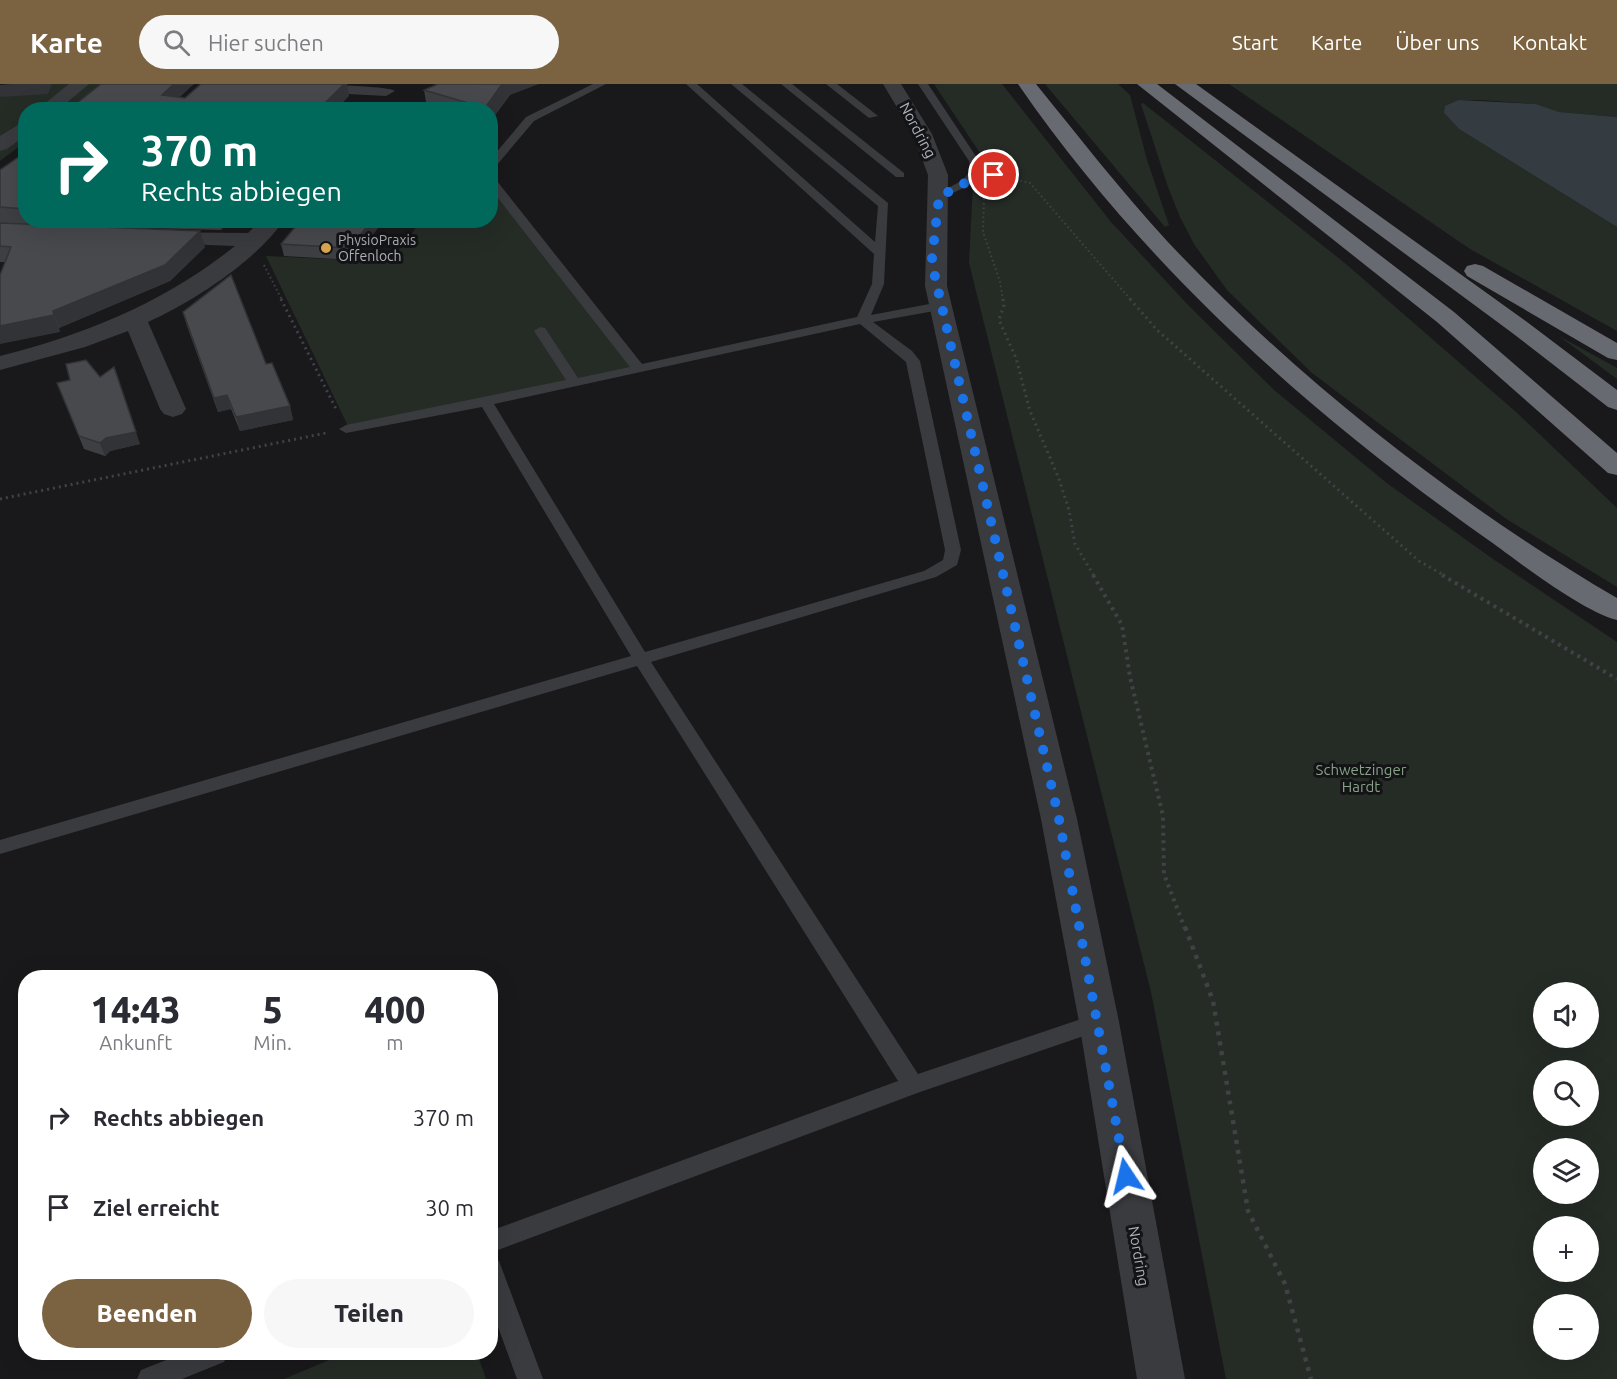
<!DOCTYPE html>
<html lang="de">
<meta charset="utf-8">
<style>
body{margin:0;font-family:Ubuntu,sans-serif;background:#f7f7f7;color:#2b2b33;height:100vh;display:flex;flex-direction:column;font-size:22px;white-space:nowrap}
*{box-sizing:border-box;margin:0}
p{font-size:20px;color:#7c7c81}
.icon{flex:none;width:33px;height:33px;fill:none;stroke:currentColor;stroke-width:2;stroke-linecap:round;stroke-linejoin:round}
.map{position:relative;flex:1;overflow:hidden}
.details{position:absolute;left:18px;top:886px;width:480px;height:390px;display:flex;flex-direction:column;background:#fff;border-radius:24px;box-shadow:0 6px 24px #0002}
.details>*{flex:none}
.banner{position:absolute;left:18px;top:18px;width:480px;height:126px;border-radius:24px;box-shadow:0 6px 24px #0002;background:#00695c;color:#fff;overflow:hidden}
.tools{position:absolute;left:1533px;top:898px;display:grid;gap:12px}
.tools a{display:grid;place-items:center;width:66px;height:66px;border-radius:50%;background:#fff;box-shadow:0 6px 24px #0002;font-size:30px}
.pin{position:absolute;display:grid;place-items:center;width:51px;height:51px;color:#fff;margin:-26px;border:3px solid #fff;border-radius:50%;box-shadow:0 2px 6px #0007}
.me{position:absolute;width:66px;margin:-33px;rotate:350deg;stroke-linejoin:round;filter:drop-shadow(0 0 4px #0008)}
.turn{display:flex;align-items:center;gap:21px;height:126px;padding:0 24px;font-size:27px}
.turn .icon{width:78px;height:78px;stroke-width:2.5}
.turn b{display:block;font-size:42px;line-height:51px}
.eta{display:flex;justify-content:space-evenly;align-items:center;height:102px;text-align:center}
.eta b{font-size:36px;font-weight:800;line-height:42px}
.action{display:flex;gap:12px;margin-top:auto;padding:12px 24px}
.action a{flex:1;height:69px;border-radius:36px;background:#7b6240;color:#fff;font-size:24px;font-weight:800;line-height:69px;text-align:center}
.action a+a{background:#f7f7f7;color:#2b2b33}
ul{padding:0;list-style:none}
li{display:flex;align-items:center;gap:18px;height:90px;padding:0 24px}
li div{flex:1}
li b{display:block;font-size:22px}
li em{font-style:normal}
header{display:flex;align-items:center;gap:36px;box-sizing:border-box;height:84px;padding:0 30px;background:#7b6240;color:#fff}
header strong{font-size:28px}
nav{display:flex;gap:33px;margin-inline-start:auto;font-size:21px}
.search{width:420px;height:54px;background:#f7f7f7;display:flex;align-items:center;gap:15px;box-sizing:border-box;padding:0 21px;border-radius:33px;color:#7c7c81;font-size:22px}
.map>svg:first-child{display:block}
.green{fill:#252c26;fill-rule:evenodd}
.water{fill:#343c42}
.lines{fill:none;stroke-linecap:round;stroke-linejoin:round}
.path-far3{stroke:#414246;stroke-width:2;stroke-dasharray:1.5 3;stroke-linecap:butt}
.path-far2{stroke:#414246;stroke-width:3;stroke-dasharray:2 4;stroke-linecap:butt}
.path-far1{stroke:#414246;stroke-width:4;stroke-dasharray:3 4.5;stroke-linecap:butt}
.path{stroke:#414246;stroke-width:4.5;stroke-dasharray:4 6;stroke-linecap:butt}
.lane{fill:#3a3b3f;fill-rule:evenodd}
.street{fill:#3a3b3f;fill-rule:evenodd}
.highway{fill:#676a70;fill-rule:evenodd}
.wall{fill:#3e3f42}
.shaded-wall{fill:#323336}
.building{fill:#48494d;stroke:#323336;stroke-width:1.5}
.route{stroke:#1a73e8;stroke-width:10;stroke-dasharray:0 18}
.poi-dot{fill:#dca650;stroke:#141416;stroke-width:2}
.labels{text-anchor:middle;dominant-baseline:central;stroke-width:6;stroke-linejoin:round;paint-order:stroke}
.far-poi-label{font-size:14px;fill:#adb1b9;stroke:#141416;text-anchor:start}
.street-label{font-size:15px;fill:#adb1b9;stroke:#141416}
.park-label{font-size:15px;fill:#86a187;stroke:#141416}
</style>
<header>
<strong>Karte</strong>
<div class="search"><svg class="icon" aria-label="search" viewBox="0 0 24 24"><circle cx="10" cy="10" r="6"/><path d="M15 15l6 6"/></svg>Hier suchen</div>
<nav><a>Start</a><a>Karte</a><a>Über uns</a><a>Kontakt</a></nav>
</header>
<div class="map">
<svg width="1617" height="1295" viewBox="0 0 1617 1295">
<rect width="100%" height="100%" fill="#19191b"/>
<!-- green -->
<g class="green">
<polygon points="47,0 101,0 68,25 26,26 25,58 0,77 0,13"/>
<path d="M934 0H1002L1111 138 1188 221 1274 306 1388 400 1493 475 1617 558V1295H1226L1151 908 969 179 973 100 980 69ZM1544 909H1588V954H1544ZM1544 987H1588V1032H1544ZM1544 1065H1588V1110H1544ZM1544 1143H1588V1188H1544ZM1544 1221H1588V1266H1544Z"/>
<polygon points="1045,0 1118,0 1130,11 1147,76 1169,141 1165,143"/>
<polygon points="1229,0 1617,0 1617,33 1559,28 1536,20 1480,16 1459,16 1444,29 1459,45 1617,143 1617,247 1470,165"/>
<polygon points="1143,19 1346,180 1516,328 1617,424 1617,503 1505,434 1312,289 1227,206 1194,160 1180,133 1168,103 1141,20"/>
<polygon points="491,100 635,284 348,342 266,172 390,178 421,137 490,136"/>
<polygon points="1559,252 1617,284 1617,295"/>
<polygon points="346,1269 477,1269 486,1295 284,1295"/>
</g>
<!-- water -->
<polygon class="water" points="1459,16 1536,20 1559,28 1617,33 1617,143 1459,45 1444,29 1445,22"/>
<g class="lines">
<!-- path-far3 -->
<g class="path-far3">
<polyline points="994,91 1030,99 1131,216"/>
<polyline points="984,110 983,148 1000,198 1003,216"/>
<polyline points="264,181 282,216"/>
</g>
<!-- path-far2 -->
<g class="path-far2">
<polyline points="281,215 337,327"/>
<polyline points="1003,215 1004,221 999,236 1016,274 1030,327 1059,395 1069,426 1075,460 1094,492"/>
<polyline points="1130,215 1157,246 1419,477 1445,492"/>
<polyline points="0,415 326,349"/>
</g>
<!-- path-far1 -->
<g class="path-far1">
<polyline points="1093,491 1122,541 1130,593 1163,732 1164,790 1185,845"/>
<polyline points="1442,491 1617,595"/>
</g>
<!-- path -->
<polyline class="path" points="1185,843 1213,917 1248,1127 1285,1200 1311,1295"/>
<!-- lane -->
<g class="lane">
<path d="M593 0H606L534 37 496 82 497 97 642 280 857 233 872 200 874 170 686 0H697L875 158 878 122 731 0H742L888 119 884 200 871 231 940 218 946 222 940 226 873 238 912 267 920 277 961 466 957 481 936 493 651 578 918 990 1099 929 1107 932 1110 938 1107 944 920 1008 490 1169V1147L898 997 637 582 0 770V756L631 572 482 323 346 349 339 345 346 341 566 296 534 247 540 243 545 244 578 294 630 283 490 104V76L526 33ZM860 240 906 278 945 466 943 476 924 487 645 568 494 320Z"/>
<polygon points="781,0 792,0 904,89 904,93 896,93"/>
<polygon points="826,0 837,0 878,32 869,34"/>
<polygon points="918,0 928,0 979,77 981,87 971,100 939,116 933,113 935,111 963,96 970,87 969,77"/>
<polygon points="490,1174 499,1177 502,1185 543,1295 517,1295 490,1221"/>
<polygon points="184,1269 228,1269 224,1278 182,1295 137,1295 141,1286"/>
</g>
<!-- street -->
<g class="street">
<polygon points="69,0 89,0 58,26 37,26"/>
<path d="M245 0C266 0 387 0 395 7L386 12 254 5Z"/>
<polygon points="883,0 901,0 932,50 948,91 947,202 1077,735 1119,938 1185,1295 1137,1295 1079,938 1041,735 925,202 928,91 913,50"/>
<polygon points="26,36 26,51 7,65 0,67 0,52"/>
<path d="M34 136H57L56 144 92 146 95 151 92 156C76 159 56 158 40 155L32 139Z"/>
<path d="M261 136H284C256 177 194 217 148 238L186 325 182 330 173 333 164 330 160 325 128 247 85 263 0 286V272C87 250 165 218 235 162L157 159 149 158 146 153 149 148 248 149Z"/>
</g>
<!-- highway -->
<g class="highway">
<path d="M1018 0H1036C1079 53 1121 107 1167 157 1298 296 1453 418 1617 514V536C1584 528 1524 482 1494 460 1313 333 1144 183 1018 0Z"/>
<polygon points="1137,0 1157,0 1454,228 1617,369 1617,391 1608,389 1437,238"/>
<polygon points="1175,0 1196,0 1527,238 1617,306 1617,326 1608,323 1511,248"/>
<polygon points="1475,180 1483,182 1617,259 1617,276 1608,274 1467,192 1464,187 1467,182"/>
</g>
</g>
<!-- wall -->
<g class="wall">
<polygon points="424,6 510,11 490,38 490,26 432,26 427,24"/>
<polygon points="26,68 26,136 33,136 32,141 0,139 0,86"/>
<polygon points="57,136 230,136 221,146 74,142 205,163 170,197 59,244 60,248 5,178 0,178 0,139 58,142"/>
<polygon points="384,136 353,176 284,172 281,160"/>
<polygon points="183,228 266,280 290,322 293,336 240,347 231,325 218,328 187,242"/>
<polygon points="57,299 140,360 110,367 105,372 84,365"/>
</g>
<!-- shaded-wall -->
<g class="shaded-wall">
<polygon points="11,0 52,0 48,10 0,13 0,1"/>
<polygon points="174,0 194,0 166,26 162,11"/>
<polygon points="344,0 347,0 349,12 336,26 318,26"/>
<polygon points="502,0 539,0 510,11 490,38 490,26 485,26 485,24"/>
<polygon points="219,136 230,136 221,146"/>
<polygon points="372,136 384,136 353,176 350,164"/>
<polygon points="200,147 205,163 170,197 59,244 53,227"/>
<polygon points="54,231 60,248 0,260 0,242"/>
<polygon points="227,311 231,325 218,328 214,314"/>
<polygon points="290,322 293,336 240,347 236,333"/>
<polygon points="136,348 140,360 110,367 105,372 100,359 106,354"/>
</g>
<!-- building -->
<g class="building">
<polygon points="101,0 174,0 162,11 185,14 201,0 344,0 318,26 68,26"/>
<polygon points="438,0 502,0 485,24 424,6"/>
<polygon points="26,68 26,125 0,123 0,86"/>
<polygon points="301,136 372,136 350,164 281,160"/>
<polygon points="0,139 200,147 165,181 53,227 54,231 0,242 0,191 11,163 0,162"/>
<polygon points="231,191 266,280 272,279 290,322 236,333 227,311 214,314 183,228"/>
<polygon points="86,276 100,293 114,283 136,348 106,354 100,359 79,352 57,299 70,296 66,280"/>
</g>
<g class="lines">
<!-- route -->
<polyline class="route" points="994,91 976,87 967,98 939,113 932,174 934,188 1059,735 1126,1092"/>
</g>
<!-- markers -->
<circle class="poi-dot" cx="326" cy="164" r="6"/>
<g class="labels">
<!-- far-poi labels -->
<g class="far-poi-label">
<text x="338" y="156">PhysioPraxis<tspan x="338" dy="16">Offenloch</tspan></text>
</g>
<!-- street labels -->
<g class="street-label">
<text transform="translate(918 46) rotate(62)">Nordring</text>
<text transform="translate(1139 1172) rotate(80)">Nordring</text>
</g>
<!-- park labels -->
<g class="park-label">
<text x="1361" y="685">Schwetzinger<tspan x="1361" dy="17">Hardt</tspan></text>
</g>
</g>
</svg>
<div class="tools">
<a><svg class="icon" aria-label="sound" viewBox="0 0 24 24"><path d="M4 9h4l5-4v14l-5-4H4zM17 9q2 3 0 6"/></svg></a>
<a><svg class="icon" aria-label="search" viewBox="0 0 24 24"><circle cx="10" cy="10" r="6"/><path d="M15 15l6 6"/></svg></a>
<a><svg class="icon" aria-label="layers" viewBox="0 0 24 24"><path d="M12 4l9 5-9 5-9-5zM3 14l9 5 9-5"/></svg></a>
<a>+</a>
<a>−</a>
</div>
<div class="pin" style="left:994px;top:91px;background:#d93025"><svg class="icon" aria-label="arrive" viewBox="0 0 24 24"><path d="M6 21V4h12l-3 4 3 4H6"/></svg></div>
<svg class="me" style="left:1126px;top:1092px" viewBox="-20 -20 40 40"><path d="M0-17L14 15 0 8-14 15z" fill="#1a73e8" stroke="#fff" stroke-width="4"/></svg>
<div class="banner">
<div class="turn"><svg class="icon" aria-label="right" viewBox="0 0 24 24"><path d="M7 20v-9h11M14 6l5 5-5 5"/></svg><div><b>370 m</b>Rechts abbiegen</div></div>
</div>
<section class="details">
<div class="eta">
<div><b>14:43</b><p>Ankunft</p></div>
<div><b>5</b><p>Min.</p></div>
<div><b>400</b><p>m</p></div>
</div>
<ul>
<li><svg class="icon" aria-label="right" viewBox="0 0 24 24"><path d="M7 20v-9h11M14 6l5 5-5 5"/></svg><div><b>Rechts abbiegen</b></div><em>370 m</em></li>
<li><svg class="icon" aria-label="arrive" viewBox="0 0 24 24"><path d="M6 21V4h12l-3 4 3 4H6"/></svg><div><b>Ziel erreicht</b></div><em>30 m</em></li>
</ul>
<div class="action"><a>Beenden</a><a>Teilen</a></div>
</section>
</div>
